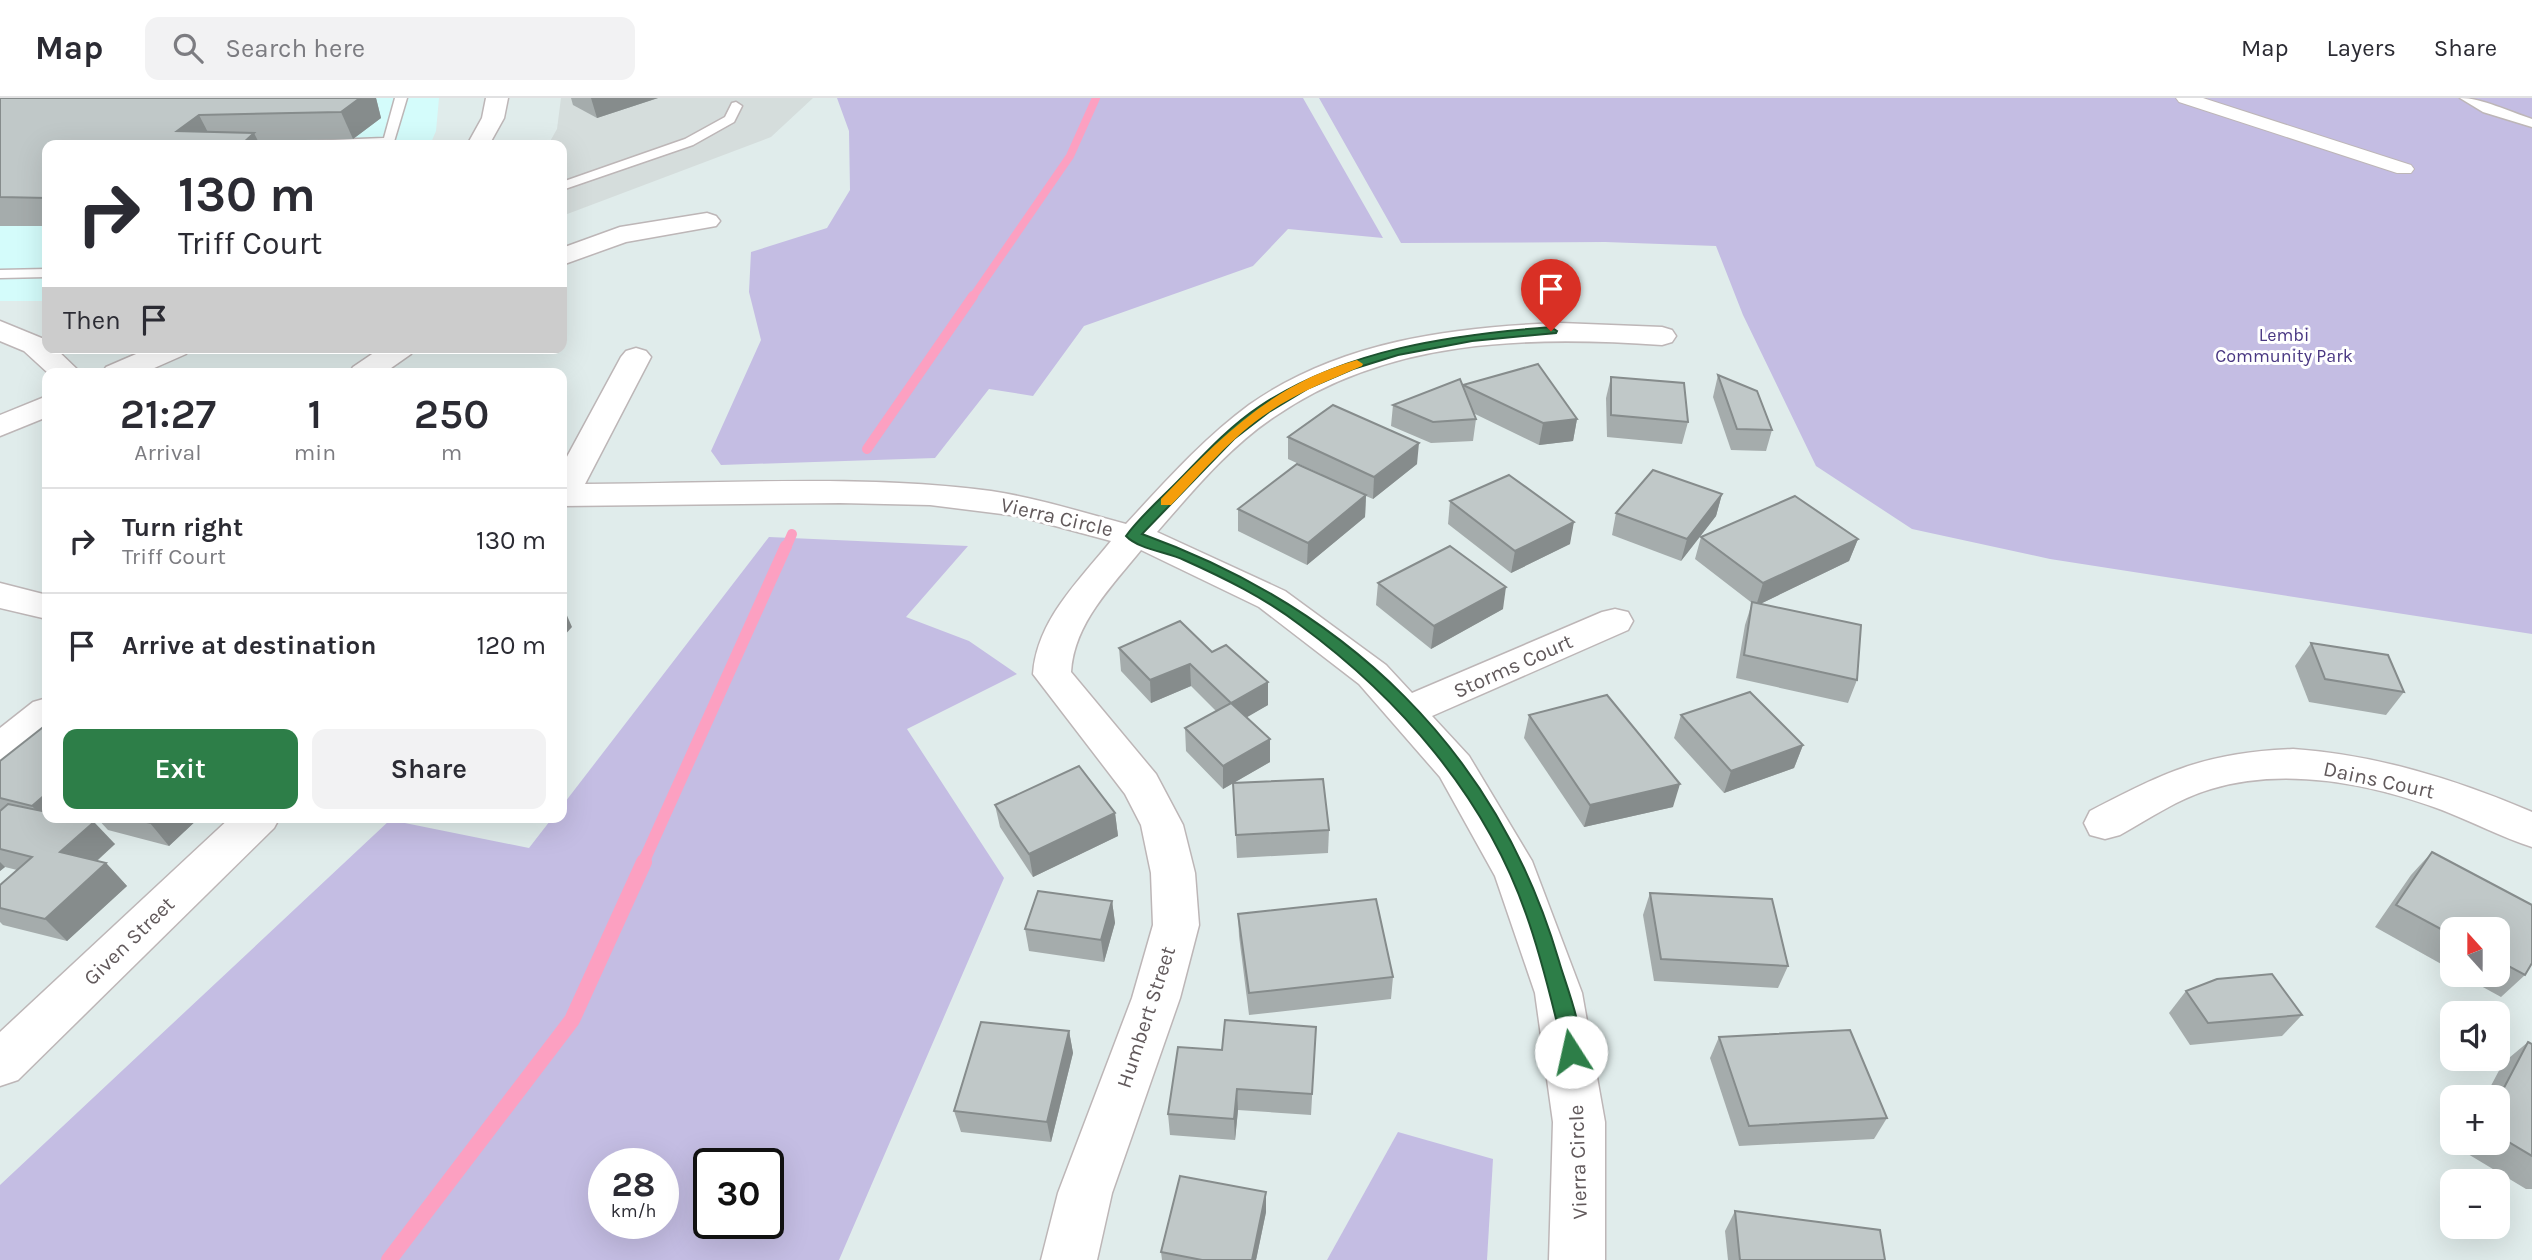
<!DOCTYPE html>
<meta charset="utf-8">
<style>
body{margin:0;font-family:Karla,sans-serif;background:#f2f2f3;color:#2b2b33;height:100vh;display:flex;flex-direction:column;font-size:26px;white-space:nowrap}
*{box-sizing:border-box;margin:0}
p{font-size:23px;color:#7c7c81}
.icon{flex:none;width:38px;height:38px;fill:none;stroke:currentColor;stroke-width:2;stroke-linecap:round;stroke-linejoin:round}
.map{position:relative;flex:1;overflow:hidden}
.side{position:absolute;left:42px;top:270px;width:525px;height:455px;display:flex;flex-direction:column;background:#fff;border-radius:14px;box-shadow:0 7px 28px #0002}
.side>*{flex:none}
.banner{position:absolute;left:42px;top:42px;width:525px;height:214px;border-radius:14px;box-shadow:0 7px 28px #0002;background:#fff;color:#2b2b33;overflow:hidden}
.needle{width:46px;rotate:339deg}
.buttons{position:absolute;left:2440px;top:819px;display:grid;gap:14px}
.buttons a{display:grid;place-items:center;width:70px;height:70px;border-radius:14px;background:#fff;box-shadow:0 7px 28px #0002;font-size:35px}
.speed{position:absolute;left:588px;top:1050px;display:flex;gap:14px;font-size:35px;font-weight:700;text-align:center}
.speed>*{display:grid;place-content:center;width:91px;height:91px;border-radius:50%;background:#fff;box-shadow:0 7px 28px #0002;line-height:1}
.speed small{font-size:18px;font-weight:400}
.speed .limit{border:4px solid #111;border-radius:10px;background:#fff;color:#111}
.pin{position:absolute;display:grid;place-items:center;width:60px;height:60px;color:#fff;margin:-72px -30px;border-radius:50% 50% 50% 0;rotate:-45deg;box-shadow:0 0 7px #0007}
.pin .icon{rotate:45deg}
.me{position:absolute;width:77px;margin:-38px;rotate:350deg;stroke-linejoin:round;filter:drop-shadow(0 0 5px #0008)}
.turn{display:flex;align-items:center;gap:24px;height:147px;padding:0 21px;font-size:32px}
.turn .icon{width:91px;height:91px;stroke-width:2.5}
.turn b{display:block;font-size:49px;line-height:60px}
.then{display:flex;align-items:center;height:66px;padding:0 21px;background:#0003;gap:14px;font-size:26px}
.eta{display:flex;justify-content:space-evenly;align-items:center;height:119px;text-align:center}
.eta b{font-size:42px;font-weight:600;line-height:49px}
.primary-button{display:flex;gap:14px;margin-top:auto;padding:14px 21px}
.primary-button a{flex:1;height:80px;border-radius:14px;background:#2d7e48;color:#fff;font-size:28px;font-weight:600;line-height:80px;text-align:center}
.primary-button a+a{background:#f2f2f3;color:#2b2b33}
ul{padding:0;list-style:none}
li{display:flex;align-items:center;gap:21px;height:105px;padding:0 21px;border-top:2px solid #e1e1e2}
li div{flex:1}
li b{display:block;font-size:26px}
li em{font-style:normal}
header{display:flex;align-items:center;gap:42px;box-sizing:border-box;height:98px;padding:0 35px;background:#fff;border-bottom:2px solid #e1e1e2}
header strong{font-size:33px}
nav{display:flex;gap:38px;margin-inline-start:auto;font-size:24px}
.search{width:490px;height:63px;background:#f2f2f3;display:flex;align-items:center;gap:18px;box-sizing:border-box;padding:0 24px;border-radius:14px;color:#7c7c81;font-size:26px}
.map>svg:first-child{display:block}
.commercial{fill:#d4fcfb}
.industrial{fill:#d5dddc}
.green{fill:#c4bde3;fill-rule:evenodd}
.lines{fill:none;stroke-linecap:round;stroke-linejoin:round}
.stream-far3{stroke:#fca0c1;stroke-width:8}
.stream-far2{stroke:#fca0c1;stroke-width:10}
.stream-far1{stroke:#fca0c1;stroke-width:12}
.stream{stroke:#fca0c1;stroke-width:16}
.service-casing{stroke:#bdb6b7;stroke-width:3}
.pedestrian-casing{stroke:#bdb6b7;stroke-width:2}
.minor-casing{stroke:#bdb6b7;stroke-width:3}
.tertiary-casing{stroke:#bdb6b7;stroke-width:3}
.service{fill:#fff;fill-rule:evenodd}
.pedestrian{fill:#fff;fill-rule:evenodd}
.minor{fill:#fff;fill-rule:evenodd}
.tertiary{fill:#fff;fill-rule:evenodd}
.wall{fill:#a5acac}
.shaded-wall{fill:#868c8c}
.building{fill:#c0c8c8;stroke:#868c8c;stroke-width:2}
.route{fill:#2d7e48;stroke:#1d522f;stroke-width:2}
.slow{fill:#f59e0b}
.labels{text-anchor:middle;dominant-baseline:central;stroke-width:6;stroke-linejoin:round;paint-order:stroke}
.far-park-label{font-size:18px;fill:#493782;stroke:#fff}
.street-label{font-size:21px;fill:#61595b;stroke:#fff}
</style>
<header>
<strong>Map</strong>
<div class="search"><svg class="icon" aria-label="search" viewBox="0 0 24 24"><circle cx="10" cy="10" r="6"/><path d="M15 15l6 6"/></svg>Search here</div>
<nav><a>Map</a><a>Layers</a><a>Share</a></nav>
</header>
<div class="map">
<svg width="2532" height="1162" viewBox="0 0 2532 1162">
<rect width="100%" height="100%" fill="#e0eceb"/>
<!-- commercial -->
<polygon class="commercial" points="0,0 439,0 436,33 430,47 47,47 47,203 0,203"/>
<!-- industrial -->
<polygon class="industrial" points="561,0 813,0 771,39 562,118 562,47 548,47 557,31"/>
<!-- green -->
<g class="green">
<polygon points="837,0 1303,0 1383,140 1288,131 1253,168 1084,228 1033,298 989,291 935,360 721,367 711,353 761,242 749,194 751,154 827,130 850,92 849,33"/>
<polygon points="1319,0 2532,0 2532,536 2050,461 1912,431 1816,368 1743,217 1716,148 1605,144 1401,145"/>
<path d="M769 439 968 448 906 519 969 543 1017 576 907 631 1004 780 839 1162H0V1087L390 722 529 750 553 719H562V708ZM604 1066H663V1125H604ZM709 1066H768V1125H709Z"/>
<polygon points="1398,1034 1493,1061 1487,1162 1327,1162"/>
</g>
<g class="lines">
<!-- stream-far3 -->
<polyline class="stream-far3" points="972,200 1070,58 1096,0"/>
<!-- stream-far2 -->
<g class="stream-far2">
<polyline points="867,351 973,198"/>
<polyline points="786,450 792,436"/>
</g>
<!-- stream-far1 -->
<polyline class="stream-far1" points="643,765 786,448"/>
<!-- stream -->
<polyline class="stream" points="389,1162 572,922 644,764"/>
<defs>
<g id="service">
<polygon points="395,0 407,0 393,47 300,47 306,43 384,40"/>
<path d="M2460 0C2482 0 2510 14 2532 21V29L2483 14Z"/>
<polygon points="736,4 742,8 734,24 693,47 562,92 562,84 685,41 725,19 732,5"/>
<polygon points="47,171 47,179 0,180 0,172"/>
</g>
<polygon id="pedestrian" points="2176,0 2203,0 2411,67 2414,71 2411,75 2397,75 2179,4"/>
<g id="minor">
<polygon points="707,115 716,118 720,123 716,128 626,144 562,167 562,150 620,129"/>
<polygon points="0,223 44,241 47,250 55,250 81,275 48,275 24,253 0,243"/>
<path d="M1560 225 1662 229 1672 232 1676 238 1672 244 1662 247C1528 238 1388 240 1274 319 1229 349 1192 394 1157 434L1285 493 1386 567 1412 595 1602 514 1615 511 1628 514 1633 523 1628 532 1432 618 1469 658 1532 763 1582 895 1605 1024V1162H1549L1553 1024 1535 895 1495 778 1440 679 1359 586 1259 509 1141 452C1112 488 1074 525 1071 574L1156 676 1183 727 1195 775 1199 827 1180 900 1112 1095 1097 1162H1041L1058 1095 1132 900 1153 827 1151 775 1141 727 1125 696 1033 576C1037 522 1078 484 1111 443L1018 418 930 407 840 405 562 408V368L621 259 626 253 636 250 646 253 651 259 585 386C718 386 860 376 991 393 1037 400 1081 414 1126 426 1164 385 1204 340 1249 307 1340 243 1452 229 1560 225Z"/>
<polygon points="381,250 415,250 411,256 384,275 349,275 353,269"/>
<polygon points="0,485 47,497 47,521 0,510"/>
<polygon points="47,600 47,635 14,662 0,667 0,630 33,604"/>
<path d="M2293 651C2377 657 2455 681 2532 714V749C2501 739 2473 724 2442 712 2372 686 2285 668 2211 691 2179 700 2149 721 2120 737L2105 741 2090 737 2084 725 2090 713C2165 674 2206 654 2293 651Z"/>
<polygon points="231,719 280,719 274,730 18,982 0,988 0,934"/>
</g>
<g id="tertiary">
<polygon points="486,0 508,0 504,20 489,47 467,47 482,20"/>
<polygon points="150,250 190,250 186,256 143,275 102,275 106,269"/>
<polygon points="47,298 47,319 0,338 0,317"/>
</g>
</defs>
<!-- service casing -->
<use href="#service" class="service-casing"/>
<!-- pedestrian casing -->
<use href="#pedestrian" class="pedestrian-casing"/>
<!-- minor casing -->
<use href="#minor" class="minor-casing"/>
<!-- tertiary casing -->
<use href="#tertiary" class="tertiary-casing"/>
<!-- service -->
<use href="#service" class="service"/>
<!-- pedestrian -->
<use href="#pedestrian" class="pedestrian"/>
<!-- minor -->
<use href="#minor" class="minor"/>
<!-- tertiary -->
<use href="#tertiary" class="tertiary"/>
</g>
<!-- wall -->
<g class="wall">
<polygon points="0,0 376,0 381,20 353,41 258,43 260,47 47,47 47,128 0,128"/>
<polygon points="571,0 658,0 597,20 573,7"/>
<polygon points="1718,277 1772,332 1766,353 1731,352 1713,299"/>
<polygon points="1611,279 1688,324 1682,346 1607,339 1606,300"/>
<polygon points="1463,287 1577,321 1573,343 1539,347 1473,315 1476,321 1473,343 1431,345 1391,328 1393,307"/>
<polygon points="1288,339 1417,366 1373,401 1366,398 1365,419 1307,467 1238,433 1238,411 1321,376 1288,361"/>
<polygon points="1722,396 1716,418 1681,463 1612,437 1616,415"/>
<polygon points="1450,403 1570,446 1511,475 1448,426"/>
<polygon points="1701,439 1858,441 1849,463 1760,506 1857,582 1848,605 1736,580 1745,527 1752,505 1695,461"/>
<polygon points="1378,485 1503,511 1431,551 1376,507"/>
<polygon points="2311,545 2404,594 2386,617 2309,604 2295,568"/>
<polygon points="1119,550 1212,554 1268,607 1246,619 1270,641 1270,664 1223,691 1186,653 1185,630 1216,613 1191,588 1151,605 1121,573"/>
<polygon points="1529,617 1673,709 1584,729 1524,640"/>
<polygon points="1681,617 1803,647 1794,670 1724,695 1674,640"/>
<polygon points="0,663 47,719 115,746 97,763 106,765 127,788 67,843 3,827 0,824 0,787 17,772 5,769 0,773"/>
<polygon points="1233,685 1329,732 1328,755 1237,760"/>
<polygon points="995,707 1115,715 1118,738 1033,779 1000,729"/>
<polygon points="96,719 200,719 169,748 108,732"/>
<polygon points="2432,754 2532,807 2532,865 2525,877 2501,899 2461,877 2497,877 2497,831 2452,831 2452,872 2375,829 2411,777"/>
<polygon points="1650,795 1788,868 1778,890 1654,883 1643,817"/>
<polygon points="1112,803 1115,825 1104,864 1029,853 1025,831"/>
<polygon points="1238,816 1393,879 1391,901 1249,917 1239,838"/>
<polygon points="2186,893 2302,917 2282,938 2190,947 2169,915"/>
<polygon points="1316,929 1311,1017 1238,1012 1235,1042 1170,1037 1168,1016 1222,952"/>
<polygon points="1069,933 1073,955 1051,1044 961,1034 954,1013"/>
<polygon points="1719,939 1887,1020 1874,1041 1739,1048 1710,960"/>
<polygon points="2528,944 2532,946 2532,1091 2526,1091 2458,1050 2461,1045 2497,1045 2497,999 2485,999 2503,965"/>
<polygon points="1735,1113 1885,1162 1728,1162 1725,1133"/>
<polygon points="1266,1114 1256,1162 1162,1162 1161,1154"/>
</g>
<!-- shaded-wall -->
<g class="shaded-wall">
<polygon points="360,0 376,0 381,20 353,41 341,14"/>
<polygon points="591,0 658,0 597,20"/>
<polygon points="199,17 213,44 177,33"/>
<polygon points="254,35 260,47 241,47"/>
<polygon points="1577,321 1573,343 1539,347 1543,325"/>
<polygon points="1419,345 1417,366 1373,401 1374,379"/>
<polygon points="1722,396 1716,418 1681,463 1687,441"/>
<polygon points="1366,397 1365,419 1307,467 1308,445"/>
<polygon points="1574,424 1570,446 1511,475 1515,453"/>
<polygon points="1858,441 1849,463 1756,508 1763,485"/>
<polygon points="1506,489 1503,511 1431,551 1434,528"/>
<polygon points="562,506 572,529 562,540"/>
<polygon points="1190,566 1191,588 1151,605 1150,582"/>
<polygon points="1268,584 1268,607 1232,628 1231,605"/>
<polygon points="1270,641 1270,664 1223,691 1223,668"/>
<polygon points="1803,647 1794,670 1724,695 1731,673"/>
<polygon points="1680,686 1673,709 1584,729 1590,707"/>
<polygon points="47,695 47,719 53,731 32,708"/>
<polygon points="1115,715 1118,738 1033,779 1029,756"/>
<polygon points="156,719 200,719 169,748 150,725"/>
<polygon points="94,724 115,746 82,776 60,754"/>
<polygon points="0,764 5,769 0,773"/>
<polygon points="106,765 127,788 67,843 45,821"/>
<polygon points="1112,803 1115,825 1104,864 1101,842"/>
<polygon points="1069,933 1073,955 1051,1044 1047,1024"/>
<polygon points="1237,991 1238,1012 1235,1042 1234,1021"/>
<polygon points="1266,1094 1266,1114 1256,1162 1252,1162"/>
</g>
<!-- building -->
<g class="building">
<polygon points="0,0 360,0 341,14 199,17 177,33 254,35 241,47 47,47 47,100 0,99"/>
<polygon points="1538,266 1577,321 1543,325 1463,287"/>
<polygon points="1718,277 1757,293 1772,332 1737,331"/>
<polygon points="1611,279 1684,285 1688,324 1611,317"/>
<polygon points="1460,281 1476,321 1433,324 1393,307"/>
<polygon points="1333,307 1419,345 1374,379 1288,339"/>
<polygon points="1297,366 1366,397 1308,445 1238,411"/>
<polygon points="1653,372 1722,396 1687,441 1616,415"/>
<polygon points="1509,377 1574,424 1515,453 1450,403"/>
<polygon points="1795,398 1858,441 1763,485 1701,439"/>
<polygon points="1450,448 1506,489 1434,528 1378,485"/>
<polygon points="1752,504 1861,527 1857,582 1744,557"/>
<polygon points="1180,523 1212,554 1226,547 1268,584 1231,605 1190,566 1150,582 1119,550"/>
<polygon points="2311,545 2388,557 2404,594 2325,581"/>
<polygon points="1750,594 1803,647 1731,673 1681,617"/>
<polygon points="1607,597 1680,686 1590,707 1529,617"/>
<polygon points="1231,605 1270,641 1223,668 1185,630"/>
<polygon points="47,626 47,695 32,708 0,700 0,663"/>
<polygon points="1079,668 1115,715 1029,756 995,707"/>
<polygon points="1323,681 1329,732 1236,737 1233,685"/>
<polygon points="8,706 47,714 47,719 72,719 94,724 60,754 106,765 45,821 0,810 0,787 32,759 0,751 0,713"/>
<polygon points="127,719 156,719 150,725"/>
<polygon points="2432,754 2532,807 2532,865 2525,877 2497,862 2497,831 2452,831 2452,837 2396,807"/>
<polygon points="1038,793 1112,803 1101,842 1025,831"/>
<polygon points="1650,795 1772,801 1788,868 1661,861"/>
<polygon points="1376,801 1393,879 1249,895 1238,816"/>
<polygon points="2272,876 2302,917 2208,925 2186,893 2217,881"/>
<polygon points="1225,922 1316,929 1312,996 1237,991 1234,1021 1168,1016 1178,949 1222,952"/>
<polygon points="981,924 1069,933 1047,1024 954,1013"/>
<polygon points="1850,932 1887,1020 1749,1028 1719,939"/>
<polygon points="2528,944 2532,946 2532,1058 2497,1037 2497,1003"/>
<polygon points="1180,1078 1266,1094 1252,1162 1202,1162 1161,1154"/>
<polygon points="1735,1113 1880,1132 1885,1162 1740,1162"/>
</g>
<!-- route -->
<path class="route" d="M1551 229 1557 233 1556 235 1472 243 1398 257 1353 271 1309 290 1269 314 1234 341 1142 436C1347 510 1497 652 1559 863 1565 885 1588 940 1578 960L1571 963 1564 960C1559 950 1560 940 1558 929 1549 892 1539 852 1526 816 1485 698 1399 600 1300 527 1265 500 1224 480 1184 462 1167 454 1138 451 1126 438 1141 417 1163 399 1181 380 1206 354 1230 328 1260 308 1347 251 1450 237 1551 229Z"/>
<!-- slow -->
<path class="slow" d="M1357 262 1363 266 1362 268C1330 282 1298 294 1269 314 1231 339 1202 375 1171 407H1161V401C1220 340 1272 286 1357 262Z"/>
<g class="labels">
<!-- far-park labels -->
<g class="far-park-label">
<text x="2284" y="237">Lembi<tspan x="2284" dy="21">Community Park</tspan></text>
</g>
<!-- street labels -->
<g class="street-label">
<text transform="translate(1057 419) rotate(13)">Vierra Circle</text>
<text transform="translate(1513 568) rotate(-24)">Storms Court</text>
<text transform="translate(2379 682) rotate(12)">Dains Court</text>
<text transform="translate(129 843) rotate(-44)">Given Street</text>
<text transform="translate(1146 919) rotate(-72)">Humbert Street</text>
<text transform="translate(1578 1064) rotate(-92)">Vierra Circle</text>
</g>
</g>
</svg>
<div class="buttons">
<a><svg class="needle" viewBox="-14 -14 28 28"><path d="M0-13l5 13h-10z" fill="#e53935"/><path d="M0 13l5-13h-10z" fill="#7c7c81"/></svg></a>
<a><svg class="icon" aria-label="sound" viewBox="0 0 24 24"><path d="M4 9h4l5-4v14l-5-4H4zM17 9q2 3 0 6"/></svg></a>
<a>+</a>
<a>−</a>
</div>
<div class="speed"><div>28<small>km/h</small></div><div class="limit">30</div></div>
<div class="pin" style="left:1551px;top:233px;background:#d93025"><svg class="icon" aria-label="arrive" viewBox="0 0 24 24"><path d="M6 21V4h12l-3 4 3 4H6"/></svg></div>
<svg class="me" style="left:1571px;top:954px" viewBox="-20 -20 40 40"><circle r="19" fill="#fff"/><path d="M0-13L10 11 0 6-10 11z" fill="#2d7e48"/></svg>
<div class="banner">
<div class="turn"><svg class="icon" aria-label="right" viewBox="0 0 24 24"><path d="M7 20v-9h11M14 6l5 5-5 5"/></svg><div><b>130 m</b>Triff Court</div></div>
<div class="then">Then<svg class="icon" aria-label="arrive" viewBox="0 0 24 24"><path d="M6 21V4h12l-3 4 3 4H6"/></svg></div>
</div>
<section class="side">
<div class="eta">
<div><b>21:27</b><p>Arrival</p></div>
<div><b>1</b><p>min</p></div>
<div><b>250</b><p>m</p></div>
</div>
<ul>
<li><svg class="icon" aria-label="right" viewBox="0 0 24 24"><path d="M7 20v-9h11M14 6l5 5-5 5"/></svg><div><b>Turn right</b><p>Triff Court</p></div><em>130 m</em></li>
<li><svg class="icon" aria-label="arrive" viewBox="0 0 24 24"><path d="M6 21V4h12l-3 4 3 4H6"/></svg><div><b>Arrive at destination</b></div><em>120 m</em></li>
</ul>
<div class="primary-button"><a>Exit</a><a>Share</a></div>
</section>
</div>
